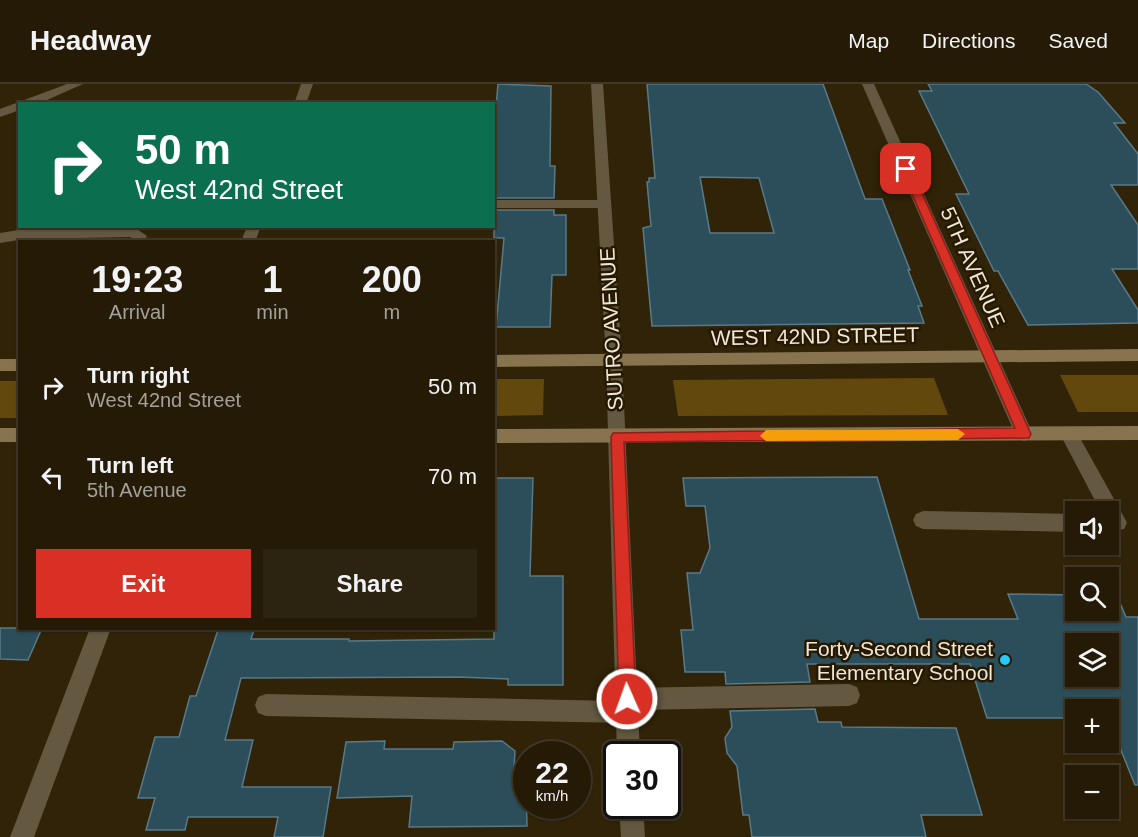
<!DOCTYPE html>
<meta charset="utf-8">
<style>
body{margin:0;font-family:Helvetica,sans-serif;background:#2c2310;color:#f1f3f6;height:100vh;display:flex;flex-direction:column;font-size:22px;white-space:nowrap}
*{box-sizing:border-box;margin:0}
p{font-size:20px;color:#a3a19b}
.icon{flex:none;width:33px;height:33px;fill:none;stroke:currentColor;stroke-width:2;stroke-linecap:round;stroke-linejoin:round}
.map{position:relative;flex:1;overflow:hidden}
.drawer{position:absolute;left:18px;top:156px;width:477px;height:390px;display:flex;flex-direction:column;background:#241a06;border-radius:0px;box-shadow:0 2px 4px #0004,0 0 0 2px #413828}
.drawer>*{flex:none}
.guide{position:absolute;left:18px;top:18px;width:477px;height:126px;border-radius:0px;box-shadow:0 2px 4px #0004,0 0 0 2px #413828;background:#0b6e4f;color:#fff;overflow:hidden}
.controls{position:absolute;left:1065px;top:417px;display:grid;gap:12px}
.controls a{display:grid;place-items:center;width:54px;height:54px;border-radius:0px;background:#241a06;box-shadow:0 2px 4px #0004,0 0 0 2px #413828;font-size:30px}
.speed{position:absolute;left:513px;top:657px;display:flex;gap:12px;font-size:30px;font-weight:700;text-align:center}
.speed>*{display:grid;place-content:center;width:78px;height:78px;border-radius:50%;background:#241a06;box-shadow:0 2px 4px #0004,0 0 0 2px #413828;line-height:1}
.speed small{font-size:15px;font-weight:400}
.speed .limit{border:3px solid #111;border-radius:9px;background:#fff;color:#111}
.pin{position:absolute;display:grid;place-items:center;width:51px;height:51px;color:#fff;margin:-26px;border-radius:12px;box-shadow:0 3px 9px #0006}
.me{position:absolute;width:66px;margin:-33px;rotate:358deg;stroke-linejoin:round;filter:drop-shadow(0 0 4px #0008)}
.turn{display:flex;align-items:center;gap:21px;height:126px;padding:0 18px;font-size:27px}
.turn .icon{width:78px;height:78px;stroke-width:2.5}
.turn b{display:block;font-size:42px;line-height:51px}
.eta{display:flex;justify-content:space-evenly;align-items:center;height:102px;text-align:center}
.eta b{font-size:36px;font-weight:600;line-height:42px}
.cta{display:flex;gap:12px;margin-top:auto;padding:12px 18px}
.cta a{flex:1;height:69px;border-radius:0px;background:#d93025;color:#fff;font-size:24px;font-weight:600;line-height:69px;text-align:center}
.cta a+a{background:#2c2310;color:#f1f3f6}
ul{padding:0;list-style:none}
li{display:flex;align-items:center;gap:18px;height:90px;padding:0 18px}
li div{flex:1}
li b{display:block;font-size:22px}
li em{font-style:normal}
header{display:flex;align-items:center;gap:36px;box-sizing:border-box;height:84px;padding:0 30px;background:#241a06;border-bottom:2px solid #413828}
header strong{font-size:28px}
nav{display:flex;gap:33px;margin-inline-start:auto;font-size:21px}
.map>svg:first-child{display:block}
.green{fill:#62480c}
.building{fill:#2c4d5a;stroke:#587a89;stroke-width:1.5;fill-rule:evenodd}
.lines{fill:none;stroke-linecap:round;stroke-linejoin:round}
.lane{fill:#645841;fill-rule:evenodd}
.street{fill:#645841;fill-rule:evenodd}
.secondary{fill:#87744f;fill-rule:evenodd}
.route{fill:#d93025;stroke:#8d1f18;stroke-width:1.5}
.slow{fill:#f59e0b}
.poi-dot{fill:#24c9fe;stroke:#261901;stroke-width:2}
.labels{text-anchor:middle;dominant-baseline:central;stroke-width:5;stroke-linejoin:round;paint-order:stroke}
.street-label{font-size:21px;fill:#eee6d7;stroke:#261901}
.poi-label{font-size:21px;fill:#eee6d7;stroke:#261901;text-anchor:end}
</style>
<header>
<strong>Headway</strong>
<nav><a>Map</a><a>Directions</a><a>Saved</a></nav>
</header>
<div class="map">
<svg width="1138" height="753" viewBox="0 0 1138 753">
<rect width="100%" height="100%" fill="#302308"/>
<!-- green -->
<g class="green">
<polygon points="1060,291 1138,291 1138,328 1078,328"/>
<polygon points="934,294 948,331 678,332 673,296"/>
<polygon points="494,295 544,295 543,331 494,332"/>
<rect x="0" y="297" width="19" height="37"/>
</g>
<!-- building -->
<g class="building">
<polygon points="498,0 551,2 550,82 555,82 554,114 494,114 494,47"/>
<path d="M647 0H823L865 115H882L910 186H908L922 222H918L924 239 652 242 643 144 651 142 647 98H649V94H655ZM700 93 759 94 774 149H710Z"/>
<polygon points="928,0 1086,0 1098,8 1125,39 1114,39 1138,70 1138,101 1111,101 1138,141 1138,185 1112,185 1138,226 1138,239 1028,241 998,187 994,187 956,110 969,110 919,7 932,7"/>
<polygon points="494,126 554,126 554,131 566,131 566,191 552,191 550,243 496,243 504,154 494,154"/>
<path d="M877 393 919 535H1018L1008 510 1076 511V526H1108V511L1117 512 1126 533H1138V701H1135L1108 634V626H1076V634H987L970 580H807L810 598 726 600 725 588H685L681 546H693L687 489H700L710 464 705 422H686L683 394ZM1076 560H1108V592H1076Z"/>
<polygon points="494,394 533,394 530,492 563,492 563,601 508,601 508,595 459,593 241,594 225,656 253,656 242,703 331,703 323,753 274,753 278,733 188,733 185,746 146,746 155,714 138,714 155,653 179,653 190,612 196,612 218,546 254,546 251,555 349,555 349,557 494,555"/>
<polygon points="0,544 42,544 28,576 0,575"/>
<polygon points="815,625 818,638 841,638 842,643 956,644 982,731 921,731 926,753 752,753 749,731 743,731 737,682 727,669 725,654 732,643 730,627"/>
<polygon points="385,657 384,665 453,665 454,658 502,657 515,667 513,701 526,700 527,742 409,743 412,712 337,714 346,658"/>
</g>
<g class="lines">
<!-- lane -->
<g class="lane">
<polygon points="494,116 604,116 611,120 604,124 494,124"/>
<polygon points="134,143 147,152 144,158 130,158 131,153 25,155 0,159 0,149 25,145"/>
<polygon points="1069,343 1075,345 1124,433 1127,439 1124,445 1108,448 1108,428 1101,428 1060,350 1063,345"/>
<polygon points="923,427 1076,430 1076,448 923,445 916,442 913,436 916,430"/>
<polygon points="849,600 857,603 860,611 857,619 849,622 638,626 636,636 628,639 266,632 258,629 255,621 258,613 266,610 617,617 619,607 627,604"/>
</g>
<!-- street -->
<g class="street">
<polygon points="67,0 83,0 38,20 20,20 20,26 0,33 0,25"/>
<polygon points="301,0 313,0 306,20 294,20"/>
<polygon points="591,0 603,0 622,277 640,670 617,670 606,277"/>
<polygon points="862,0 874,0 1033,350 1030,355 1024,357 1018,355 1015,350"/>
<polygon points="247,142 261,142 255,158 241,158"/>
<polygon points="90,544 111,544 34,753 10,753"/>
<polygon points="619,722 643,722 645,753 621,753"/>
</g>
<!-- secondary -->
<g class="secondary">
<polygon points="1138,265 1138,277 494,283 494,271"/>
<rect x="0" y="275" width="20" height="12"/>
<polygon points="1138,342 1138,356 494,359 494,345"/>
<rect x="0" y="344" width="20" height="14"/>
</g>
</g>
<!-- route -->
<polygon class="route" points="906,82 911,85 1031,350 1029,354 624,358 636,615 633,621 627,623 621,621 619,615 611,353 613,349 1015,344 901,85"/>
<!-- slow -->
<polygon class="slow" points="958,345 965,350 958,356 766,357 760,352 766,346"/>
<!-- markers -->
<circle class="poi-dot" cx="1005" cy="576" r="6"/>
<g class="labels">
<!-- street labels -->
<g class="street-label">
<text transform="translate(973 183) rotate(66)">5TH AVENUE</text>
<text transform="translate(611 245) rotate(-93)">SUTRO AVENUE</text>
<text transform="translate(815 252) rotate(-1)">WEST 42ND STREET</text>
</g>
<!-- poi labels -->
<g class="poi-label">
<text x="993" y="564">Forty-Second Street<tspan x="993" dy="24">Elementary School</tspan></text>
</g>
</g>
</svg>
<div class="controls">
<a><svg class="icon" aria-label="sound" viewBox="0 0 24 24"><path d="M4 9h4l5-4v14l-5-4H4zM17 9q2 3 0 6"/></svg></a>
<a><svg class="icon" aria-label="search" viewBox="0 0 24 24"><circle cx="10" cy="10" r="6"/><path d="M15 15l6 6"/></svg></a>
<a><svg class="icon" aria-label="layers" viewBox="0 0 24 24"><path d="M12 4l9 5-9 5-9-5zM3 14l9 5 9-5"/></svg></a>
<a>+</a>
<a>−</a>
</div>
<div class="speed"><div>22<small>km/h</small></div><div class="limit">30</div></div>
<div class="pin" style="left:906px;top:85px;background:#d93025"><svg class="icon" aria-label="arrive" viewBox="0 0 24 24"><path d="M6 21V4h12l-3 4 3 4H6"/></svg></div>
<svg class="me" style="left:627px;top:615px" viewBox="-20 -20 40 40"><circle r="17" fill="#d93025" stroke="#fff" stroke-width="3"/><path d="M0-11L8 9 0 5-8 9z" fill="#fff"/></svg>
<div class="guide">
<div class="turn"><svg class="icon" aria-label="right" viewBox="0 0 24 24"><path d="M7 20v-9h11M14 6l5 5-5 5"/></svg><div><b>50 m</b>West 42nd Street</div></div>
</div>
<section class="drawer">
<div class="eta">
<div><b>19:23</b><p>Arrival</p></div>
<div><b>1</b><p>min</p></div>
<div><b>200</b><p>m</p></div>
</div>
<ul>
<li><svg class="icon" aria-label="right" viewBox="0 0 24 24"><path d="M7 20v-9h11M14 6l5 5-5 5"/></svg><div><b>Turn right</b><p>West 42nd Street</p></div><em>50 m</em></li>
<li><svg class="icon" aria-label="left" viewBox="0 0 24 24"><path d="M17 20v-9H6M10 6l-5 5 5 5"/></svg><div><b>Turn left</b><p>5th Avenue</p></div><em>70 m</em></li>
</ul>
<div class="cta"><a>Exit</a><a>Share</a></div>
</section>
</div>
